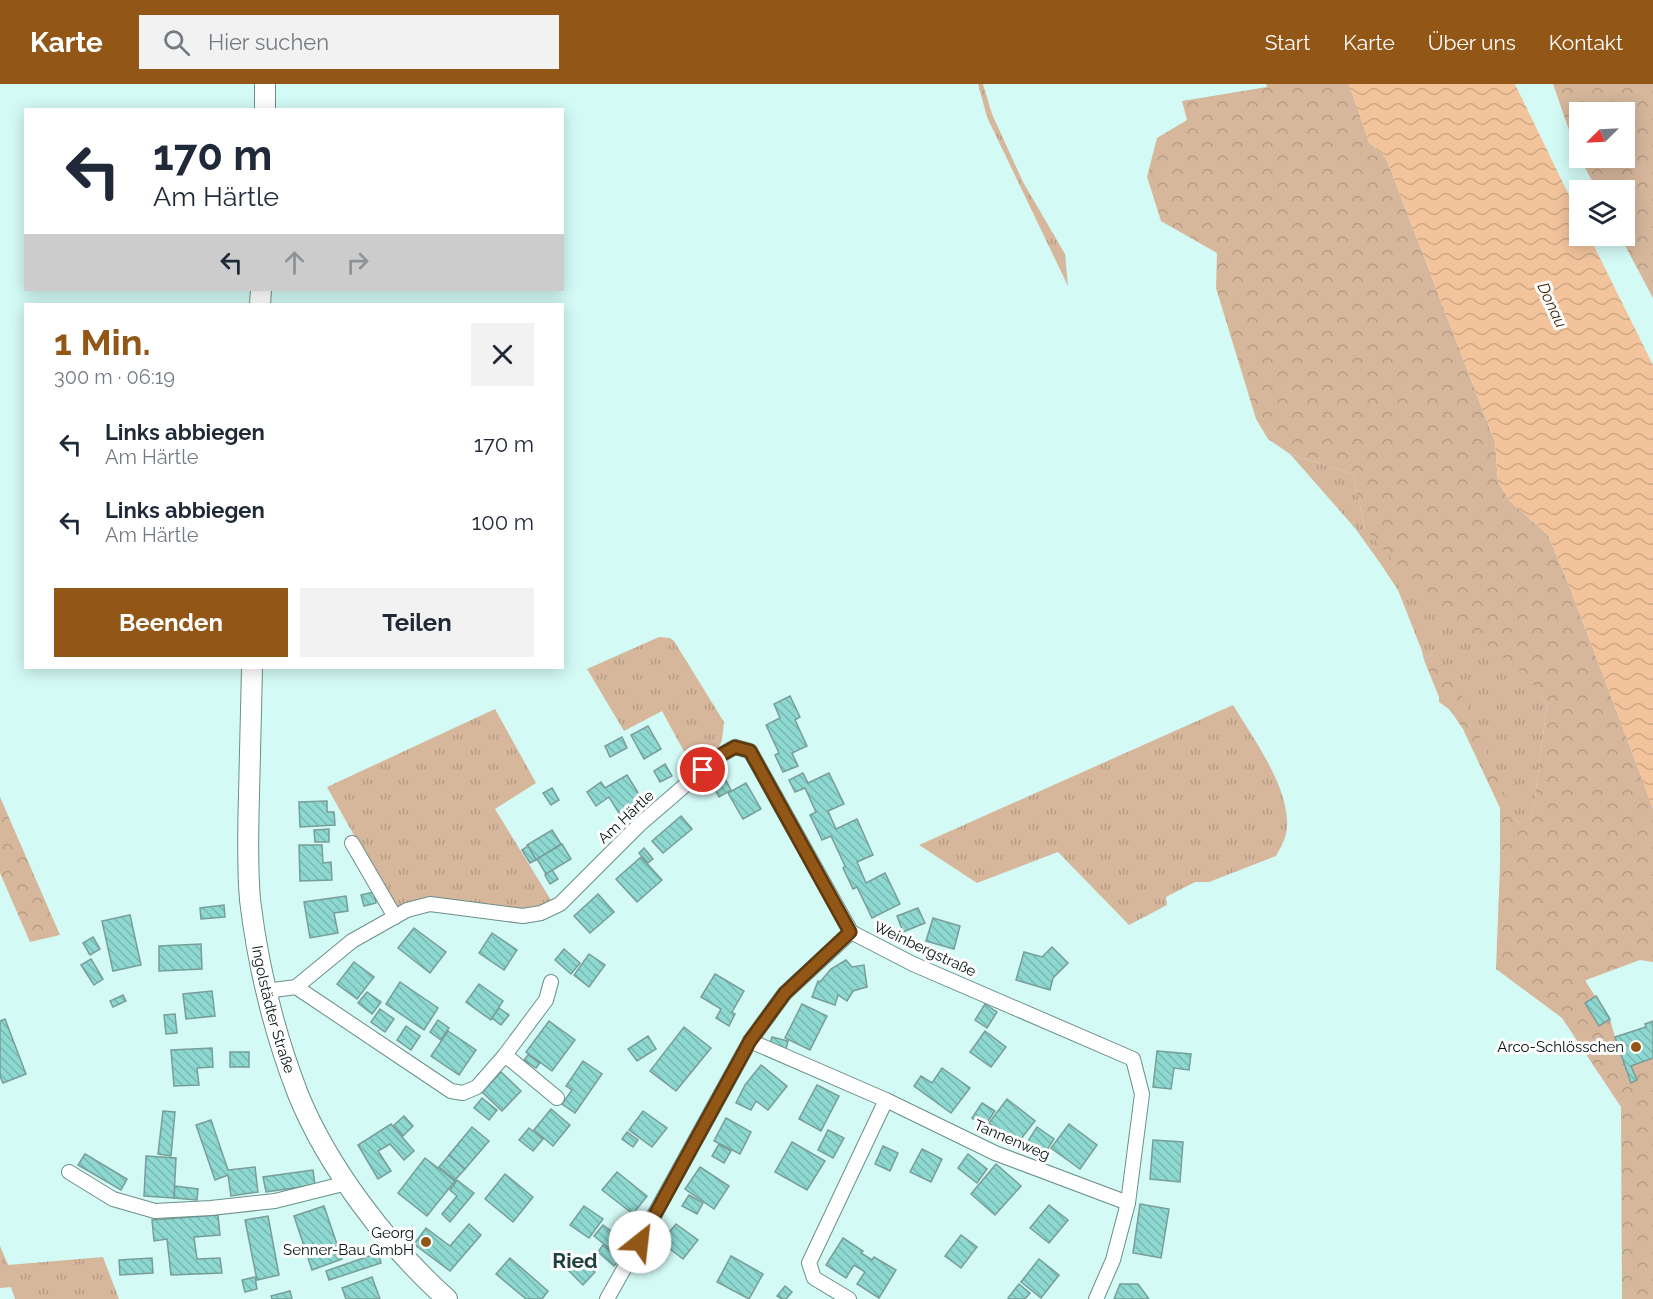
<!DOCTYPE html>
<html lang="de">
<meta charset="utf-8">
<style>
body{margin:0;font-family:Raleway,sans-serif;background:#f2f2f3;color:#1f2937;height:100vh;display:flex;flex-direction:column;font-size:22px;white-space:nowrap}
*{box-sizing:border-box;margin:0}
p{font-size:20px;color:#747a83}
.icon{flex:none;width:33px;height:33px;fill:none;stroke:currentColor;stroke-width:2;stroke-linecap:round;stroke-linejoin:round}
.map{position:relative;flex:1;overflow:hidden}
.side{position:absolute;left:24px;top:219px;width:540px;height:366px;display:flex;flex-direction:column;background:#fff;border-radius:0px;box-shadow:0 3px 15px #0003}
.side>*{flex:none}
.top-card{position:absolute;left:24px;top:24px;width:540px;height:183px;border-radius:0px;box-shadow:0 3px 15px #0003;background:#fff;color:#1f2937;overflow:hidden}
.needle{width:39px;rotate:246deg}
.tools{position:absolute;left:1569px;top:18px;display:grid;gap:12px}
.tools a{display:grid;place-items:center;width:66px;height:66px;border-radius:0px;background:#fff;box-shadow:0 3px 15px #0003;font-size:30px}
.pin{position:absolute;display:grid;place-items:center;width:51px;height:51px;color:#fff;margin:-26px;border:3px solid #fff;border-radius:50%;box-shadow:0 2px 6px #0007}
.me{position:absolute;width:66px;margin:-33px;rotate:29deg;stroke-linejoin:round;filter:drop-shadow(0 0 4px #0008)}
.turn{display:flex;align-items:center;gap:21px;height:126px;padding:0 30px;font-size:27px}
.turn .icon{width:78px;height:78px;stroke-width:2.5}
.turn b{display:block;font-size:42px;line-height:51px}
.lanes{display:flex;align-items:center;height:57px;padding:0 30px;background:#0003;justify-content:center;gap:30px;direction:ltr}
.lanes .off{opacity:.35}
.round{display:grid;place-items:center;flex:none;width:63px;height:63px;border-radius:0px;background:#f2f2f3}
.overview{display:flex;align-items:center;justify-content:space-between;height:102px;padding:0 30px}
h1{font-size:36px;font-weight:700;line-height:45px;color:#925716}
.cta{display:flex;gap:12px;margin-top:auto;padding:12px 30px}
.cta a{flex:1;height:69px;border-radius:0px;background:#925716;color:#fff;font-size:24px;font-weight:700;line-height:69px;text-align:center}
.cta a+a{background:#f2f2f3;color:#1f2937}
ul{padding:0;list-style:none}
li{display:flex;align-items:center;gap:18px;height:78px;padding:0 30px}
li div{flex:1}
li b{display:block;font-size:22px}
li em{font-style:normal}
header{display:flex;align-items:center;gap:36px;box-sizing:border-box;height:84px;padding:0 30px;background:#925716;color:#fff}
header strong{font-size:28px}
nav{display:flex;gap:33px;margin-inline-start:auto;font-size:21px}
.search{width:420px;height:54px;background:#f2f2f3;display:flex;align-items:center;gap:15px;box-sizing:border-box;padding:0 21px;border-radius:0px;color:#747a83;font-size:22px}
.map>svg:first-child{display:block}
.grass{fill:url(#grass-tufts)}
.forest{fill:url(#forest-crowns);fill-rule:evenodd}
.water{fill:url(#water-waves)}
.building{fill:url(#building-back-hatch);stroke:#799d99;stroke-width:1.5}
.lines{fill:none;stroke-linecap:round;stroke-linejoin:round}
.street-casing{stroke:#6b8f8b;stroke-width:16}
.secondary-casing{stroke:#6b8f8b;stroke-width:22}
.street{stroke:#fff;stroke-width:14}
.secondary{stroke:#fff;stroke-width:20}
.route-casing{stroke:#5f390e;stroke-width:15}
.route{stroke:#925716;stroke-width:10}
.poi-dot{fill:#925716;stroke:#fdfdfd;stroke-width:2}
.labels{text-anchor:middle;dominant-baseline:central;stroke-width:6;stroke-linejoin:round;paint-order:stroke}
.street-label{font-size:15px;fill:#061412;stroke:#fdfdfd}
.poi-label{font-size:15px;fill:#061412;stroke:#fdfdfd;text-anchor:end}
.water-label{font-size:16px;font-style:italic;fill:#472808;stroke:#fdfdfd}
.district-label{font-size:21px;font-weight:bold;fill:#1f423f;stroke:#fdfdfd}
</style>
<header>
<strong>Karte</strong>
<div class="search"><svg class="icon" aria-label="search" viewBox="0 0 24 24"><circle cx="10" cy="10" r="6"/><path d="M15 15l6 6"/></svg>Hier suchen</div>
<nav><a>Start</a><a>Karte</a><a>Über uns</a><a>Kontakt</a></nav>
</header>
<div class="map">
<svg width="1653" height="1215" viewBox="0 0 1653 1215">
<defs>
<pattern id="grass-tufts" width="24" height="20" patternUnits="userSpaceOnUse" patternTransform="scale(1.5)"><rect width="24" height="20" fill="#d6b79c"/><path d="M3 7l-1-3M5 7V3M7 7l1-3M15 17l-1-3M17 17v-4M19 17l1-3" fill="none" stroke="#b69c85"/></pattern>
<pattern id="forest-crowns" width="20" height="18" patternUnits="userSpaceOnUse" patternTransform="scale(1.5)"><rect width="20" height="18" fill="#d6b79c"/><path d="M2 6a3 3 0 1 1 6 0M12 15a3 3 0 1 1 6 0" fill="none" stroke="#b69c85"/></pattern>
<pattern id="water-waves" width="16" height="10" patternUnits="userSpaceOnUse" patternTransform="scale(1.5)"><rect width="16" height="10" fill="#f3c49c"/><path d="M0 5q4-4 8 0t8 0" fill="none" stroke="#cfa885"/></pattern>
<pattern id="building-back-hatch" width="6" height="6" patternUnits="userSpaceOnUse" patternTransform="scale(1.5)"><rect width="6" height="6" fill="#8dd8d1"/><path d="M-1 5l2 2M0 0l6 6M5-1l2 2" fill="none" stroke="#78b8b2"/></pattern>
</defs>
<rect width="100%" height="100%" fill="#d3faf5"/>
<!-- grass -->
<g class="grass">
<polygon points="978,0 983,0 992,30 1023,98 1065,170 1068,202 987,33"/>
<polygon points="1290,370 1353,390 1365,445 1492,564 1529,593 1547,621 1532,736 1517,739 1432,570 1424,576 1422,567 1398,506 1380,479 1355,444"/>
<polygon points="659,553 670,554 674,557 724,638 722,656 716,670 694,686 662,627 624,647 587,585"/>
<path d="M1233 621C1253 654 1289 703 1287 742 1287 753 1281 763 1276 772L1209 798H1195L1166 813 1167 821 1129 841 1058 768 977 799 919 761Z"/>
<polygon points="495,625 536,699 495,725 551,816 528,826 397,824 361,764 327,703"/>
<polygon points="0,1162 8,1181 103,1173 119,1215 15,1215 11,1203 0,1204"/>
</g>
<!-- forest -->
<g class="forest">
<polygon points="1266,0 1349,0 1369,58 1386,74 1495,358 1498,398 1510,417 1548,451 1569,501 1653,724 1653,878 1640,876 1586,896 1586,898 1610,935 1615,953 1621,950 1622,952 1645,943 1645,940 1653,937 1653,1215 1622,1215 1621,1023 1562,934 1496,885 1500,781 1500,724 1463,645 1450,626 1439,618 1439,613 1424,576 1432,570 1455,595 1517,739 1532,735 1547,621 1528,593 1429,517 1365,445 1353,390 1290,370 1268,355 1256,335 1216,204 1217,169 1161,137 1147,93 1157,54 1187,36 1182,17 1267,3"/>
<path d="M1553 0H1653V214L1620 152H1624V106H1597L1577 69ZM1580 28H1624V74H1580Z"/>
<polygon points="0,713 60,851 30,858 0,789"/>
</g>
<!-- water -->
<polygon class="water" points="1349,0 1515,0 1579,132 1580,152 1589,152 1653,281 1653,724 1569,501 1548,451 1510,417 1498,398 1495,358 1386,74 1369,58"/>
<!-- building -->
<g class="building">
<polygon points="790,612 800,633 795,636 807,662 792,669 798,682 783,688 775,671 779,669 766,641 780,634 774,620"/>
<polygon points="648,642 661,665 644,675 631,651"/>
<polygon points="622,653 627,664 610,673 605,662"/>
<polygon points="665,680 672,692 660,698 654,687"/>
<polygon points="721,687 731,706 719,713 708,693"/>
<polygon points="803,689 808,699 829,689 844,720 828,727 836,745 857,735 873,771 857,778 866,799 885,789 900,820 872,834 857,803 853,805 843,784 845,782 831,752 822,756 810,731 816,728 805,704 795,708 789,696"/>
<polygon points="627,691 645,720 622,734 609,713 596,722 587,708 601,698 605,704"/>
<polygon points="746,699 761,725 743,735 728,709"/>
<polygon points="552,704 559,716 551,721 543,709"/>
<polygon points="327,717 327,728 334,728 335,741 300,743 299,718"/>
<polygon points="681,732 692,745 663,769 652,757"/>
<polygon points="329,745 329,758 315,758 314,746"/>
<polygon points="552,746 561,760 536,776 527,761"/>
<polygon points="562,760 571,775 546,790 537,775"/>
<polygon points="299,761 322,761 323,779 331,778 332,796 300,797"/>
<polygon points="528,762 536,776 530,779 522,766"/>
<polygon points="644,764 653,775 648,779 639,769"/>
<polygon points="641,773 662,796 637,818 616,795"/>
<polygon points="552,786 558,795 550,800 545,791"/>
<polygon points="374,808 376,819 364,822 361,811"/>
<polygon points="598,810 614,828 590,849 574,832"/>
<polygon points="346,812 348,827 334,829 338,849 310,854 304,818"/>
<polygon points="224,821 225,833 201,835 200,824"/>
<polygon points="918,824 925,839 903,848 897,832"/>
<polygon points="130,831 141,881 113,887 102,837"/>
<polygon points="933,834 960,842 954,865 926,857"/>
<polygon points="414,844 446,868 430,889 398,864"/>
<polygon points="492,849 517,866 504,886 479,869"/>
<polygon points="93,853 100,865 90,871 83,859"/>
<polygon points="201,860 202,885 159,887 159,862"/>
<polygon points="1052,863 1068,879 1053,894 1050,906 1016,896 1024,868 1042,873"/>
<polygon points="564,865 580,879 571,890 555,876"/>
<polygon points="589,870 605,881 589,903 574,891"/>
<polygon points="91,875 103,895 94,901 81,881"/>
<polygon points="846,876 852,883 864,881 867,903 853,907 847,917 838,911 835,921 812,913 818,897 820,898 831,885"/>
<polygon points="354,878 374,893 357,915 337,900"/>
<polygon points="715,890 744,907 732,928 735,930 729,942 716,934 721,925 701,913"/>
<polygon points="400,898 438,924 424,946 386,920"/>
<polygon points="479,900 503,917 491,936 466,918"/>
<polygon points="212,907 215,932 186,935 183,910"/>
<polygon points="367,908 381,918 372,930 358,919"/>
<polygon points="123,911 126,917 113,923 110,917"/>
<polygon points="1596,912 1610,935 1599,942 1585,919"/>
<polygon points="802,920 827,932 810,966 785,954"/>
<polygon points="985,920 997,928 987,944 975,936"/>
<polygon points="499,924 509,931 501,941 492,934"/>
<polygon points="380,925 394,935 385,948 371,938"/>
<polygon points="175,930 177,949 166,950 164,931"/>
<polygon points="5,935 26,990 3,999 0,992 0,937"/>
<polygon points="438,936 449,944 441,956 430,948"/>
<polygon points="549,937 575,956 552,987 526,968"/>
<polygon points="1653,937 1653,974 1631,982 1637,996 1631,999 1615,953 1646,943 1645,940"/>
<polygon points="406,942 420,952 411,966 397,956"/>
<polygon points="684,943 711,964 676,1007 650,987"/>
<polygon points="448,947 476,966 459,991 431,972"/>
<polygon points="985,947 1006,963 991,983 970,968"/>
<polygon points="648,952 656,965 637,977 628,965"/>
<polygon points="772,953 788,957 786,965 770,961"/>
<polygon points="212,964 213,983 197,984 199,1001 174,1002 171,966"/>
<polygon points="1157,967 1191,970 1189,986 1174,984 1171,1005 1153,1003"/>
<rect x="230" y="968" width="19" height="15"/>
<polygon points="528,971 540,979 536,984 524,976"/>
<polygon points="583,977 602,990 575,1029 562,1020 572,1006 566,1002"/>
<polygon points="761,981 787,1002 768,1026 756,1017 751,1026 736,1019 745,1001"/>
<polygon points="942,984 970,1004 951,1029 914,1002 921,992 932,999"/>
<polygon points="501,988 521,1007 502,1027 482,1008"/>
<polygon points="817,1001 839,1012 821,1047 799,1035"/>
<polygon points="482,1014 497,1026 489,1036 474,1024"/>
<polygon points="1007,1015 1035,1037 1017,1060 989,1039"/>
<polygon points="982,1019 995,1027 984,1043 972,1034"/>
<polygon points="551,1025 570,1041 553,1062 534,1046"/>
<polygon points="163,1027 175,1028 171,1072 158,1070"/>
<polygon points="643,1027 667,1044 652,1063 629,1046"/>
<polygon points="404,1032 413,1042 403,1052 394,1041"/>
<polygon points="726,1034 751,1048 740,1070 714,1057"/>
<polygon points="211,1036 228,1086 255,1083 258,1108 231,1112 228,1091 215,1096 196,1041"/>
<polygon points="391,1040 414,1067 404,1076 390,1060 378,1067 391,1087 378,1095 358,1061"/>
<polygon points="1069,1040 1097,1061 1080,1085 1051,1064"/>
<polygon points="472,1043 489,1057 465,1085 449,1071"/>
<polygon points="1037,1043 1054,1055 1045,1069 1028,1057"/>
<polygon points="529,1044 543,1055 533,1067 519,1056"/>
<polygon points="828,1046 844,1054 833,1074 818,1066"/>
<polygon points="627,1048 638,1056 633,1063 622,1055"/>
<polygon points="1153,1056 1183,1058 1180,1098 1150,1095"/>
<polygon points="792,1058 825,1077 807,1106 775,1088"/>
<polygon points="719,1060 731,1067 724,1079 712,1072"/>
<polygon points="883,1062 898,1069 890,1087 875,1080"/>
<polygon points="922,1065 942,1075 931,1098 910,1088"/>
<polygon points="85,1070 127,1095 121,1106 78,1081"/>
<polygon points="968,1070 987,1085 977,1099 958,1084"/>
<polygon points="449,1071 465,1085 455,1096 439,1083"/>
<polygon points="146,1072 176,1074 174,1114 144,1112"/>
<polygon points="425,1074 455,1097 427,1132 398,1109"/>
<polygon points="996,1080 1021,1102 995,1131 971,1110"/>
<polygon points="700,1083 729,1102 714,1125 685,1105"/>
<polygon points="313,1086 315,1101 266,1108 263,1093"/>
<polygon points="617,1088 647,1112 633,1130 602,1106"/>
<polygon points="505,1090 533,1113 513,1138 485,1115"/>
<polygon points="457,1096 474,1109 450,1138 442,1130 457,1112 450,1106"/>
<polygon points="175,1102 198,1105 197,1116 174,1114"/>
<polygon points="689,1111 703,1119 697,1130 682,1122"/>
<polygon points="1140,1120 1169,1125 1161,1174 1133,1169"/>
<polygon points="1049,1121 1068,1136 1049,1159 1030,1144"/>
<polygon points="324,1122 342,1175 312,1186 294,1132"/>
<polygon points="584,1122 603,1135 589,1154 570,1141"/>
<polygon points="218,1131 220,1151 194,1153 197,1175 220,1174 222,1189 171,1191 167,1155 154,1157 152,1136"/>
<polygon points="268,1132 279,1191 257,1196 245,1136"/>
<polygon points="469,1140 481,1151 450,1187 414,1160 426,1144 450,1162"/>
<polygon points="676,1140 698,1156 683,1175 661,1158"/>
<polygon points="603,1141 619,1153 610,1165 594,1152"/>
<polygon points="961,1151 977,1163 961,1184 945,1172"/>
<polygon points="843,1154 863,1167 861,1169 872,1176 874,1173 896,1186 879,1214 857,1200 865,1188 854,1181 846,1194 826,1181"/>
<polygon points="603,1161 620,1175 614,1182 598,1168"/>
<polygon points="378,1169 381,1179 329,1196 326,1187"/>
<polygon points="731,1172 763,1190 749,1215 717,1198"/>
<polygon points="152,1174 153,1189 120,1191 119,1176"/>
<polygon points="510,1174 548,1207 542,1215 526,1215 496,1190"/>
<polygon points="580,1174 595,1188 583,1201 568,1186"/>
<polygon points="1039,1175 1059,1191 1041,1214 1021,1198"/>
<polygon points="255,1193 257,1205 245,1208 242,1196"/>
<polygon points="372,1193 380,1215 346,1215 342,1204"/>
<polygon points="1019,1200 1030,1209 1025,1215 1010,1215 1008,1214"/>
<polygon points="1120,1200 1138,1200 1149,1215 1114,1215"/>
<polygon points="785,1202 792,1208 786,1215 782,1215 777,1212"/>
<polygon points="290,1207 292,1215 272,1215 271,1212"/>
</g>
<g class="lines">
<defs>
<g id="street">
<polyline points="352,759 395,833"/>
<polyline points="851,848 913,880 1133,975 1142,1010 1128,1119 1113,1176 1096,1215"/>
<polyline points="296,903 451,1007 463,1009 477,1003 505,971 546,916 551,898"/>
<polyline points="266,907 296,903 352,857 407,826 430,820 523,832 541,829 560,820 639,741 719,672 735,663 750,667 851,848"/>
<polyline points="750,957 886,1016 995,1069 1128,1119"/>
<polyline points="505,971 557,1014"/>
<polyline points="69,1088 113,1115 155,1127 211,1124 275,1117 347,1099"/>
<polyline points="607,1215 662,1117 750,957 785,909 851,848"/>
<polyline points="849,1215 814,1194 809,1179 886,1016"/>
</g>
<g id="secondary">
<polyline points="265,26 265,0"/>
<polyline points="260,220 261,206"/>
<path id="s1" d="M252 584C251 626 250 669 249 711 248 746 247 781 250 816 258 882 274 948 298 1010 328 1084 388 1162 447 1215"/>
</g>
</defs>
<!-- street casing -->
<use href="#street" class="street-casing"/>
<!-- secondary casing -->
<use href="#secondary" class="secondary-casing"/>
<!-- street -->
<use href="#street" class="street"/>
<!-- secondary -->
<use href="#secondary" class="secondary"/>
</g>
<g class="lines">
<defs>
<polyline id="route" points="640,1158 750,957 785,909 850,848 750,667 735,663 719,672 703,686"/>
</defs>
<!-- route casing -->
<use href="#route" class="route-casing"/>
<!-- route -->
<use href="#route" class="route"/>
</g>
<!-- markers -->
<g class="poi-dot">
<circle cx="1636" cy="963" r="6"/>
<circle cx="426" cy="1158" r="6"/>
</g>
<g class="labels">
<!-- street labels -->
<g class="street-label">
<text transform="translate(626 733) rotate(-43)">Am Härtle</text>
<text transform="translate(925 865) rotate(25)">Weinbergstraße</text>
<text stroke="none"><textPath href="#s1" startOffset="344">Ingolstädter Straße</textPath></text>
<text transform="translate(1012 1056) rotate(23)">Tannenweg</text>
</g>
<!-- poi labels -->
<g class="poi-label">
<text x="1624" y="963">Arco-Schlösschen</text>
<text x="414" y="1149">Georg<tspan x="414" dy="17">Senner-Bau GmbH</tspan></text>
</g>
<!-- water labels -->
<g class="water-label">
<text transform="translate(1552 221) rotate(65)">Donau</text>
</g>
<!-- district labels -->
<g class="district-label">
<text x="575" y="1176">Ried</text>
</g>
</g>
</svg>
<div class="tools">
<a><svg class="needle" viewBox="-14 -14 28 28"><path d="M0-13l5 13h-10z" fill="#e53935"/><path d="M0 13l5-13h-10z" fill="#747a83"/></svg></a>
<a><svg class="icon" aria-label="layers" viewBox="0 0 24 24"><path d="M12 4l9 5-9 5-9-5zM3 14l9 5 9-5"/></svg></a>
</div>
<div class="pin" style="left:703px;top:686px;background:#d93025"><svg class="icon" aria-label="arrive" viewBox="0 0 24 24"><path d="M6 21V4h12l-3 4 3 4H6"/></svg></div>
<svg class="me" style="left:640px;top:1158px" viewBox="-20 -20 40 40"><circle r="19" fill="#fff"/><path d="M0-13L10 11 0 6-10 11z" fill="#925716"/></svg>
<div class="top-card">
<div class="turn"><svg class="icon" aria-label="left" viewBox="0 0 24 24"><path d="M17 20v-9H6M10 6l-5 5 5 5"/></svg><div><b>170 m</b>Am Härtle</div></div>
<div class="lanes"><svg class="icon" aria-label="left" viewBox="0 0 24 24"><path d="M17 20v-9H6M10 6l-5 5 5 5"/></svg><svg class="icon off" aria-label="ahead" viewBox="0 0 24 24"><path d="M12 20V5M6 11l6-6 6 6"/></svg><svg class="icon off" aria-label="right" viewBox="0 0 24 24"><path d="M7 20v-9h11M14 6l5 5-5 5"/></svg></div>
</div>
<section class="side">
<div class="overview"><div><h1>1 Min.</h1><p>300 m · 06:19</p></div><a class="round"><svg class="icon" aria-label="close" viewBox="0 0 24 24"><path d="M6 6l12 12M18 6L6 18"/></svg></a></div>
<ul>
<li><svg class="icon" aria-label="left" viewBox="0 0 24 24"><path d="M17 20v-9H6M10 6l-5 5 5 5"/></svg><div><b>Links abbiegen</b><p>Am Härtle</p></div><em>170 m</em></li>
<li><svg class="icon" aria-label="left" viewBox="0 0 24 24"><path d="M17 20v-9H6M10 6l-5 5 5 5"/></svg><div><b>Links abbiegen</b><p>Am Härtle</p></div><em>100 m</em></li>
</ul>
<div class="cta"><a>Beenden</a><a>Teilen</a></div>
</section>
</div>
